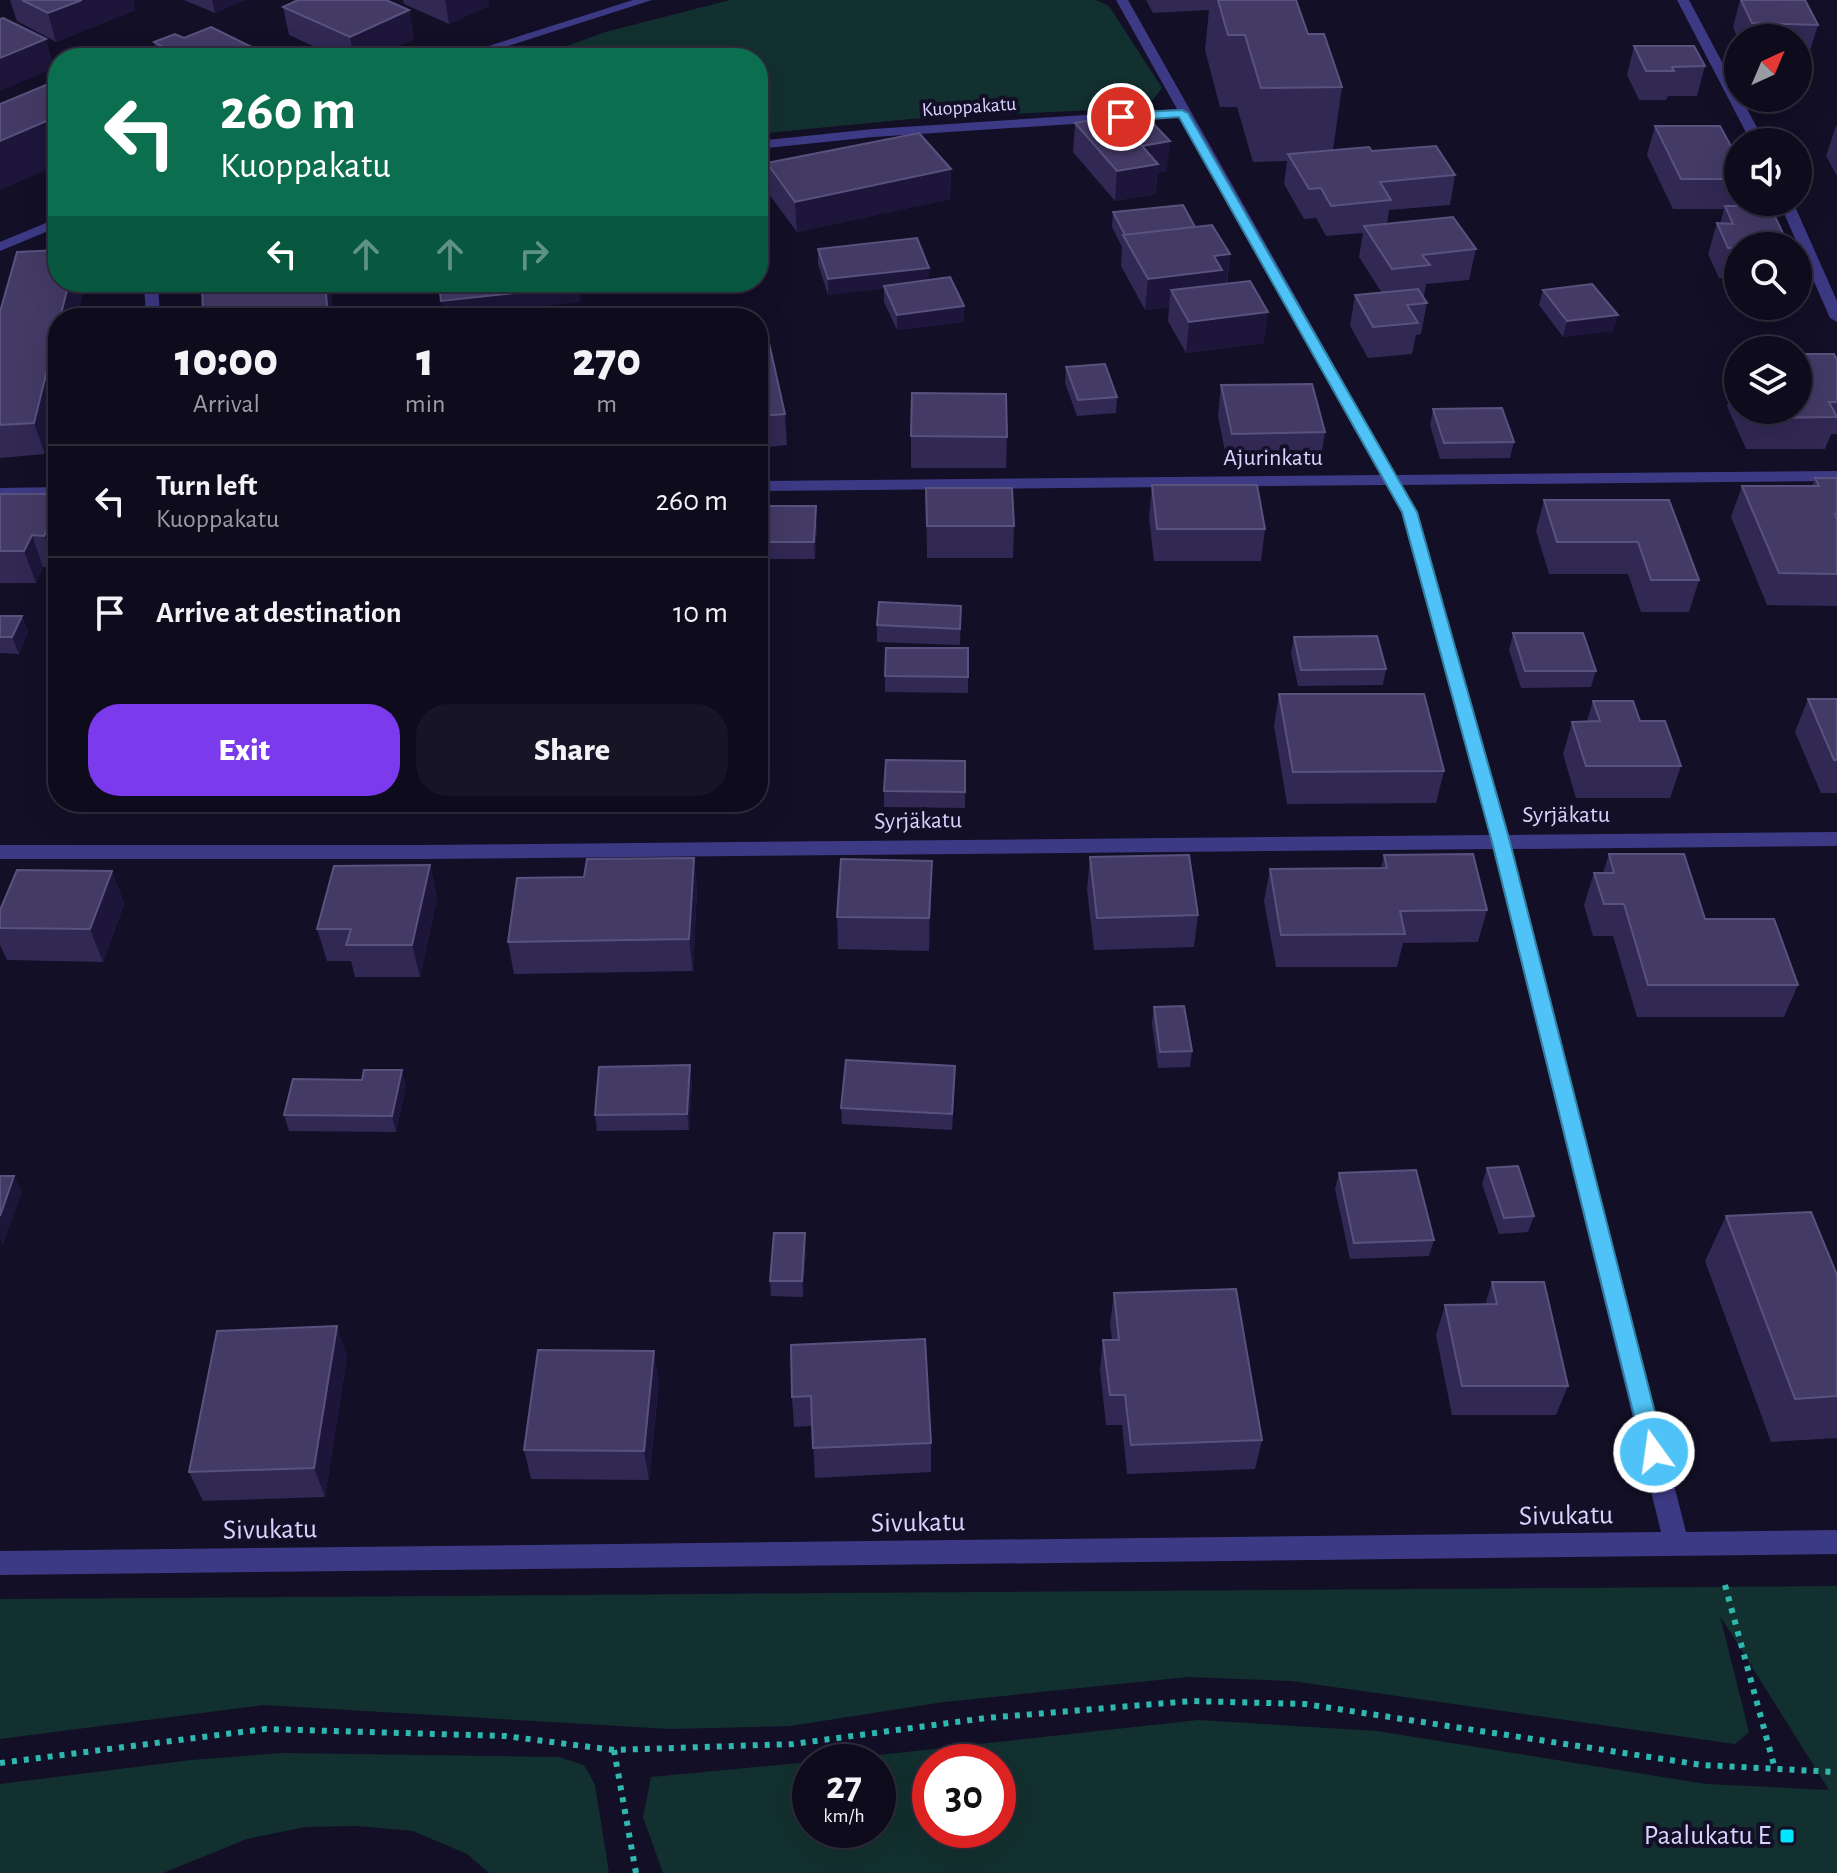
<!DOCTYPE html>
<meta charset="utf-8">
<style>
body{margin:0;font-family:"Alegreya Sans",sans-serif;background:#171425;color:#f1f3f6;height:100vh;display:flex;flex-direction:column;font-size:30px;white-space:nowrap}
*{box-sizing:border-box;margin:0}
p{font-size:26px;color:#9b9ba3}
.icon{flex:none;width:44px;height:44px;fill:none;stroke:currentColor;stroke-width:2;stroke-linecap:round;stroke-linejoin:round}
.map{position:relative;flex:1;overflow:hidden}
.sheet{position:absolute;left:48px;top:308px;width:720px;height:504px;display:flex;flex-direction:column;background:#0e0b1c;border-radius:32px;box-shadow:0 8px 32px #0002,0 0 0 2px #2e2b3b}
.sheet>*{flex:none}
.guide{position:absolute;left:48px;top:48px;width:720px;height:244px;border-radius:32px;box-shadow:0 8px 32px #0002,0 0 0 2px #2e2b3b;background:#0b6e4f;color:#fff;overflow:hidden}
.needle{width:52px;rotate:44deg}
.tools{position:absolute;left:1724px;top:24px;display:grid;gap:16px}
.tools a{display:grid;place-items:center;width:88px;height:88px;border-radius:50%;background:#0e0b1c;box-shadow:0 8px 32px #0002,0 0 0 2px #2e2b3b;font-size:40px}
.speed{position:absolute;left:792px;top:1744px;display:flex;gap:16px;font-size:40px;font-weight:700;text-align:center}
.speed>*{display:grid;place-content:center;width:104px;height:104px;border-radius:50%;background:#0e0b1c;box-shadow:0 8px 32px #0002,0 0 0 2px #2e2b3b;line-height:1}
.speed small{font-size:20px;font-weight:400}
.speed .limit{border:12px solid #d22;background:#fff;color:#111}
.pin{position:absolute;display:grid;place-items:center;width:68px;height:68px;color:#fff;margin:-34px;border:4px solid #fff;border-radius:50%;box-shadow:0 2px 8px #0007}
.me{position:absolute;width:88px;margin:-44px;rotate:346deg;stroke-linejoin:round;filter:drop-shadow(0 0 6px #0008)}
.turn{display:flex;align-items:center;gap:28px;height:168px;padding:0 40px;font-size:36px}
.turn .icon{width:104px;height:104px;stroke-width:2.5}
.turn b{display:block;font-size:56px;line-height:68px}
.lanes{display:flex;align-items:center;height:76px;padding:0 40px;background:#0003;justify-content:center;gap:40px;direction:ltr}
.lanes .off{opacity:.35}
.eta{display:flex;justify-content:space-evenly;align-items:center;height:136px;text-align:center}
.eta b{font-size:48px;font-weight:800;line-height:56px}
.primary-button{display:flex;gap:16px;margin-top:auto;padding:16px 40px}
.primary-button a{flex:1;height:92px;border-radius:32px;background:#7c3aed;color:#fff;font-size:32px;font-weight:800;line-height:92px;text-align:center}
.primary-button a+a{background:#171425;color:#f1f3f6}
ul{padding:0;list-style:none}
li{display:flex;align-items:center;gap:24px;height:112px;padding:0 40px;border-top:2px solid #2e2b3b}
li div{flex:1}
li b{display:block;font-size:30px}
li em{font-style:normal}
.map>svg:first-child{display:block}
.green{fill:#12302f;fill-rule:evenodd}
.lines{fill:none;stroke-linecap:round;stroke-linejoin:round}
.path{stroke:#2fb8b0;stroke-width:6;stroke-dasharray:5 7;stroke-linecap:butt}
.minor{fill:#3d3a85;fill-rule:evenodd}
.wall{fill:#312854}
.shaded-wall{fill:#1d163a}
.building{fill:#433a66;stroke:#5a527e;stroke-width:2}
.route{fill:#4fc3f7;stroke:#337fa1;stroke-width:2}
.poi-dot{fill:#00e5ff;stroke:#130f26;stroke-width:3}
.labels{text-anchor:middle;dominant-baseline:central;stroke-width:8;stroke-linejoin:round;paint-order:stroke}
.far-street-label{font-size:20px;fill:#d9d4ff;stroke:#130f26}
.street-label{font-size:24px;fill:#d9d4ff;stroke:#130f26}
.near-street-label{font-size:28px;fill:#d9d4ff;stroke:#130f26}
.near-poi-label{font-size:28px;fill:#d9d4ff;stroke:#130f26;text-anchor:end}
</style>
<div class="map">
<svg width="1837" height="1873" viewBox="0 0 1837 1873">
<rect width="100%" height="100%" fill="#130f26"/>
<!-- green -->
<g class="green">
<polygon points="730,0 1096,0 1109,6 1162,88 1152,101 1114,109 911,119 758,134 758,58 535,58 605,32"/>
<path d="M1837 1586V1873H663L643 1817 651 1777 810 1762V1830H878V1762H814L1198 1720 1377 1731 1706 1784 1829 1790 1720 1616 1749 1732 1735 1744 1291 1681 1188 1677 944 1702 790 1726 670 1729 263 1705 0 1739V1599ZM930 1762H998V1830H930Z"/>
<polygon points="282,1753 559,1757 584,1765 595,1785 609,1873 489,1873 467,1854 413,1831 358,1826 305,1827 247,1839 163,1873 0,1873 0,1784 191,1760"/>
</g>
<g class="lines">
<!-- path -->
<g class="path">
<polyline points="1725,1585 1775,1769"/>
<polyline points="614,1750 636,1873"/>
<polyline points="0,1763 265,1729 505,1736 614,1750 793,1744 986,1718 1192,1701 1305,1704 1702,1765 1837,1772"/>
</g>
<!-- minor -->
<g class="minor">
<polygon points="633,0 652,0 470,58 451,58"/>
<polygon points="1116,0 1128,0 1396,475 1837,471 1837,481 1402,485 1417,512 1509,835 1837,832 1837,846 1512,849 1686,1532 1837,1530 1837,1554 0,1575 0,1551 1661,1532 1493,849 420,859 0,859 0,845 420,845 1490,835 1401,512 1386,485 758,491 758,481 1380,475 1181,117 873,137 758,149 758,141 873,129 1177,109"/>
<polygon points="1677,0 1689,0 1738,92 1738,98 1741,98 1765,142 1751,142"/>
<polygon points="1779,202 1793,202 1837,301 1837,322 1830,318"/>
<polygon points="58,218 58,227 0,251 0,242"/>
<polygon points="144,282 158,282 160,318 146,318"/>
<polygon points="58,487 58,497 0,498 0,488"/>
</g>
</g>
<!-- wall -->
<g class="wall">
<polygon points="10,0 133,0 135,10 56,42 17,21"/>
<polygon points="184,0 245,0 215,13"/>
<polygon points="403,0 489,0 489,6 449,24 404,4"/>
<polygon points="1146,0 1296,0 1308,34 1342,87 1333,150 1372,151 1455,175 1450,205 1389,210 1387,224 1476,249 1469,280 1426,284 1424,296 1423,296 1427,303 1421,334 1416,335 1412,354 1368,358 1350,326 1355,295 1382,293 1359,257 1363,233 1326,236 1316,218 1304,219 1284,184 1287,161 1253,162 1237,107 1220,107 1205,50 1209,10 1153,13"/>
<polygon points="1740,0 1805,0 1818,25 1809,54 1798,53 1798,38 1738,39 1733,27"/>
<polygon points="390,2 409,10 414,39 371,58 339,58 289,35 283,7"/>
<polygon points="184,38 266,54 267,58 143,58 142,56 156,50 154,42"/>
<polygon points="1634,46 1705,66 1697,96 1668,96 1666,100 1639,100 1627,75"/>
<polygon points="1075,123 1167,171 1157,173 1156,194 1115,201 1073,152"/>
<polygon points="1655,126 1738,159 1738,202 1742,202 1738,246 1738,278 1719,278 1708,254 1717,223 1720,224 1724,209 1673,209 1647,155"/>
<polygon points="1836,126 1837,126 1837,176 1826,156"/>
<polygon points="767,163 951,169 950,199 797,232 768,193"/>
<polygon points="1113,212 1195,227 1230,254 1227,283 1264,343 1186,353 1168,321 1169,307 1145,310 1121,266 1122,247 1112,227"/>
<polygon points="818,249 929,268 929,280 964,322 897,330 884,302 884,288 828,295 818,264"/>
<polygon points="1543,290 1613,331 1563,337 1539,305"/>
<polygon points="0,312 45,454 0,458"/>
<polygon points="758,344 785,414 787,445 758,448"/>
<polygon points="1837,360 1837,434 1831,434 1825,449 1746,449 1727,406 1737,375 1738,375 1738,410 1798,410"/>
<polygon points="1066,367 1117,397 1116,413 1077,416 1065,383"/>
<polygon points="1221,385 1325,432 1320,464 1228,466 1218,416"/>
<polygon points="1433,409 1514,442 1510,458 1440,459 1430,425"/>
<polygon points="911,436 1007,437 1006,468 911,468"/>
<polygon points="1815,478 1837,478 1837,606 1767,605 1731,517 1742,486 1812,486"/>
<polygon points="1152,485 1265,529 1261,561 1154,561 1149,517"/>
<polygon points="926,488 1014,526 1013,558 927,558"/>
<polygon points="0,494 58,494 56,568 43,567 36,583 0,583"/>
<polygon points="1544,500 1669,500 1699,580 1689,612 1641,612 1628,574 1549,574 1536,531"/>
<polygon points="758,506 817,522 815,559 758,559"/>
<polygon points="961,606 960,645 877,642 877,625"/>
<polygon points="0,616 22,616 28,632 19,654 0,653"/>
<polygon points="1513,633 1596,671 1591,687 1521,688 1509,650"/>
<polygon points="1294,637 1386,669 1383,685 1298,686 1291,653"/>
<polygon points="968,648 968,693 885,692 885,676"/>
<polygon points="1279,694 1444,771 1436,803 1287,804 1274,726"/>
<polygon points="1808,699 1837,699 1837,793 1821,793 1795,732"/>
<polygon points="1593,701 1640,721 1681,766 1670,798 1576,798 1563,754 1572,722 1587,721"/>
<polygon points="965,761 965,808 884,807 884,791"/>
<polygon points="215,802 297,802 294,812 218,810"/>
<polygon points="455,802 566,802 565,808 457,810"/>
<polygon points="666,802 744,802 743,808 666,808"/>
<polygon points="1609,854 1705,919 1798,985 1784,1017 1637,1017 1613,936 1593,936 1584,905 1594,873 1603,873"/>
<polygon points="1384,855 1487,910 1478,942 1403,943 1397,967 1276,967 1264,901 1270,869 1381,868"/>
<polygon points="1090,857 1198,915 1194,947 1094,950 1087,890"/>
<polygon points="694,858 697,890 693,971 514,974 508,942 584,877"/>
<polygon points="430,865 437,898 420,977 355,977 351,961 327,961 317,929"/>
<polygon points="112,871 124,904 103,962 7,960 0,945 0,910"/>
<polygon points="931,893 929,951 838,949 837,917"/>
<polygon points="1154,1007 1192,1051 1190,1067 1158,1068 1152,1023"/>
<polygon points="362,1080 406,1086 396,1132 289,1131 284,1115"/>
<polygon points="692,1081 689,1130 597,1131 595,1115"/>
<polygon points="955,1082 952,1130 842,1124 841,1108"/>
<polygon points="1487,1168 1534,1216 1528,1232 1499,1234 1482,1184"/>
<polygon points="1339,1173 1434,1240 1429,1256 1350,1259 1335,1189"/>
<polygon points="1726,1216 1837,1275 1837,1438 1771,1442 1705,1261"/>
<polygon points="806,1249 803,1297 771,1296 770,1281"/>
<polygon points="1492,1282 1568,1386 1556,1415 1452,1415 1436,1335 1445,1305 1485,1305"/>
<polygon points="1114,1293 1262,1440 1255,1469 1127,1474 1122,1425 1106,1425 1100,1370 1103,1340 1112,1340 1110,1324"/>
<polygon points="925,1339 931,1443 931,1472 815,1478 812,1426 794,1427 792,1397"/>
<polygon points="347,1356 325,1497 203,1501 189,1472"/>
<polygon points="659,1381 649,1480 531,1479 524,1450"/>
</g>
<!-- shaded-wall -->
<g class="shaded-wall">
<polygon points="82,0 133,0 135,10 56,42 48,13"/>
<polygon points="212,0 245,0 215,13"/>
<polygon points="445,0 489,0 489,6 449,24"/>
<polygon points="409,10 414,39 371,58 354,58 350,37"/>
<polygon points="46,39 54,68 0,91 0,58"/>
<polygon points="58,116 58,165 0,190 0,141"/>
<polygon points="1170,141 1167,171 1157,173 1156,194 1115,201 1117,171 1142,146"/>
<polygon points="951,169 950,199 797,232 795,202"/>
<polygon points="1230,254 1226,284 1171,290 1169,307 1145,310 1148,279 1214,256"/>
<polygon points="929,268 929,283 884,286 884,288 828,295 828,279"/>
<polygon points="69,282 86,282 77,318 60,318"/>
<polygon points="325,282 330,282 334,318 328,318"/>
<polygon points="579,286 581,302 444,317 441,301"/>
<polygon points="964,306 964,322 897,330 897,315"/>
<polygon points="1268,312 1264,343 1186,353 1189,322"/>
<polygon points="1618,315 1613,331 1563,337 1567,321"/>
<polygon points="58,326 58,399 45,454 34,423"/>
<polygon points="58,506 58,562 56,568 44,536"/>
<polygon points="816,506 817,522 815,559 814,542"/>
<polygon points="32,535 43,567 36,583 24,551"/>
<polygon points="22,616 28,632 19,654 12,637"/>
<polygon points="291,802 297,802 294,812"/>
<polygon points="694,858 697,890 693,971 689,939"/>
<polygon points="932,861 931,893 929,951 929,918"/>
<polygon points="430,865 437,898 420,977 412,945"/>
<polygon points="112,871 124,904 103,962 90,929"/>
<polygon points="690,1065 692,1081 689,1130 687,1114"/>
<polygon points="402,1070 406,1086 396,1132 392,1116"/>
<polygon points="14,1176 22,1192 3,1245 0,1239 0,1216"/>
<polygon points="805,1233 806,1249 803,1297 802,1281"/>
<polygon points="337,1326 347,1356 325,1497 314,1468"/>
<polygon points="654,1351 659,1381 649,1480 644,1451"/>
</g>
<!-- building -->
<g class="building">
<polygon points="22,0 82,0 48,13"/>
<polygon points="298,0 386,0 409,10 350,37 283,7"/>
<polygon points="1218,0 1296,0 1308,34 1324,34 1342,87 1261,88 1245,35 1228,35"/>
<polygon points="1741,0 1805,0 1818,25 1752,23"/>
<polygon points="3,18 46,39 0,58 0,19"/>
<polygon points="211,27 266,54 256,58 147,58 142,56 163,47 154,42 175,34 184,38"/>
<polygon points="1634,46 1694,46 1705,66 1672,67 1674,71 1646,71"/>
<polygon points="58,80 58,116 0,141 0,104"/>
<polygon points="1141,111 1170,141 1142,146 1158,164 1117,171 1075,123"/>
<polygon points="1655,126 1720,126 1738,159 1738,179 1681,179"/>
<polygon points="919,133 951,169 795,202 767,163"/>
<polygon points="1436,146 1455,175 1380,182 1391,200 1331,206 1321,188 1309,189 1288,154 1369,147 1372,151"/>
<polygon points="1183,205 1195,227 1125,235 1113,212"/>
<polygon points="1725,206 1770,206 1789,246 1738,246 1738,248 1728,248 1717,223 1733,224"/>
<polygon points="1453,217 1476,249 1422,255 1430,265 1392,269 1364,226"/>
<polygon points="1212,225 1230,254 1214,256 1222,270 1148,279 1123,235"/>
<polygon points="917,238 929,268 828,279 818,249"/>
<polygon points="58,250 58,282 69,282 60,318 58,318 58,326 34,423 0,425 0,312 17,252"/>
<polygon points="950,277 964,306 897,315 884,286"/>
<polygon points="1250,281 1268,312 1189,322 1171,290"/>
<polygon points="202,282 325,282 328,318 203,318"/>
<polygon points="439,282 578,282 579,286 441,301"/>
<polygon points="1592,284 1618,315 1567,321 1543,290"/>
<polygon points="1418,289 1427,303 1407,305 1418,323 1373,327 1355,295"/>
<polygon points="529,314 528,318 458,318 459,315"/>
<polygon points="769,343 785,414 758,416 758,344"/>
<polygon points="1798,354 1834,354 1837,360 1837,402 1829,402 1837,417 1756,418 1752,410 1798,410"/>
<polygon points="1105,364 1117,397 1078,400 1066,367"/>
<polygon points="1312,384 1325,432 1232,434 1221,385"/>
<polygon points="912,393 1006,394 1007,437 911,436"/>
<polygon points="1502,408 1514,442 1444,443 1433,409"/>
<polygon points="1815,478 1837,478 1837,514 1835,514 1837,520 1837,574 1779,573 1742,486 1819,486"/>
<polygon points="1152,485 1257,485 1265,529 1157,529"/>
<polygon points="926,488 1012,488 1014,526 927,526"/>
<polygon points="0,494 58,494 58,506 44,536 32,535 24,551 0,551"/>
<polygon points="1544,500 1669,500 1699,580 1651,580 1638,542 1557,542"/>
<polygon points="758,506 816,506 814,542 758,542"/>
<polygon points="879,602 961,606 960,629 877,625"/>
<polygon points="0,616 22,616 12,637 0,637"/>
<polygon points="1513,633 1583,633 1596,671 1525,671"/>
<polygon points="1377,636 1386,669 1301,670 1294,637"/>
<polygon points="886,648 968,648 968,677 885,676"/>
<polygon points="1279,694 1424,694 1444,771 1293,772"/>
<polygon points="1808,699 1837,699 1837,760 1834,760"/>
<polygon points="1593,701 1633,701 1640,721 1665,721 1681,766 1586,766 1572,722 1600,721"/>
<polygon points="886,760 965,761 965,792 884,791"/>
<polygon points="1473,854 1487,910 1400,911 1405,934 1281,935 1270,869 1387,868 1384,855"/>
<polygon points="1609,854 1684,854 1705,919 1774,919 1798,985 1648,985 1624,904 1604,904 1594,873 1614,873"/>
<polygon points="1189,855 1198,915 1097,918 1090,857"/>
<polygon points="694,858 689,939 508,942 517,878 584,877 587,859"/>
<polygon points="841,859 932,861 929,918 837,917"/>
<polygon points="430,865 412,945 346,945 351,929 317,929 334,866"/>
<polygon points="17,870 112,871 90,929 0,928 0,910"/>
<polygon points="1184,1006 1192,1051 1160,1052 1154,1007"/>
<polygon points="846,1060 955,1066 952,1114 841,1108"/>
<polygon points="690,1065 687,1114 595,1115 599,1067"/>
<polygon points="364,1070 402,1070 392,1116 284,1115 293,1079 362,1080"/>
<polygon points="1518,1166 1534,1216 1504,1218 1487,1168"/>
<polygon points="1416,1170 1434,1240 1354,1243 1339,1173"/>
<polygon points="0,1176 14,1176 0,1216"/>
<polygon points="1811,1212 1837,1275 1837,1396 1795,1399 1726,1216"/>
<polygon points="774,1233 805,1233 802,1281 770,1281"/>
<polygon points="1492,1282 1544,1282 1568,1386 1462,1386 1445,1305 1497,1304"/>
<polygon points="1236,1289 1262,1440 1131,1445 1125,1395 1110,1395 1103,1340 1119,1340 1114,1293"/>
<polygon points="337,1326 314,1468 189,1472 217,1331"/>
<polygon points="925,1339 931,1443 813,1448 811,1396 792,1397 791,1345"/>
<polygon points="538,1350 654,1351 644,1451 524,1450"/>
</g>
<!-- route -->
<polygon class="route" points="1182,110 1188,113 1417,512 1510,842 1665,1452 1662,1459 1654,1462 1647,1459 1643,1452 1492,842 1402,512 1179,117 1121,121 1115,117 1121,113"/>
<!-- markers -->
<rect class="poi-dot" x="1779" y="1828" width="16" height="16" rx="4"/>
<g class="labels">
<!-- far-street labels -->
<g class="far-street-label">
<text transform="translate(969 107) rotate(-4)">Kuoppakatu</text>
</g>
<!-- street labels -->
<g class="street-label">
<text x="1273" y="458">Ajurinkatu</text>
<text x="1566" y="815">Syrjäkatu</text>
<text transform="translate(918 821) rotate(-1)">Syrjäkatu</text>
</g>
<!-- near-street labels -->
<g class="near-street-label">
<text transform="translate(1566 1516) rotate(-1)">Sivukatu</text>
<text transform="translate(918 1523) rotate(-1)">Sivukatu</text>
<text transform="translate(270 1530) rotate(-1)">Sivukatu</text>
</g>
<!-- near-poi labels -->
<g class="near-poi-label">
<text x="1771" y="1836">Paalukatu E</text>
</g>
</g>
</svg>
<div class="tools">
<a><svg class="needle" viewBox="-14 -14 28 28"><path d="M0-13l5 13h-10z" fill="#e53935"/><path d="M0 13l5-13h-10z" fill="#9b9ba3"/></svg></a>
<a><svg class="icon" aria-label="sound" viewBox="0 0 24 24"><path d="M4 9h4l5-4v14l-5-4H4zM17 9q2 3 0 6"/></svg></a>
<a><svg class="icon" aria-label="search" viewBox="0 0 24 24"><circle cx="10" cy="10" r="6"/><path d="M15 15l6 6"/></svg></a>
<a><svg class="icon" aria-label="layers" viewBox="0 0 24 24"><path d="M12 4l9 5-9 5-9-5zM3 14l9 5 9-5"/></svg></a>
</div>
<div class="speed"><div>27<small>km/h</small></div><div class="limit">30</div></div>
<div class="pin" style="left:1121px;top:117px;background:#d93025"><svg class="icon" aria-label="arrive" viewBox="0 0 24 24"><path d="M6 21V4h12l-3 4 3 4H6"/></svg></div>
<svg class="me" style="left:1654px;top:1452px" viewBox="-20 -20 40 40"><circle r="17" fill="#4fc3f7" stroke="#fff" stroke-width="3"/><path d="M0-11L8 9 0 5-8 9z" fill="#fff"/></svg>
<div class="guide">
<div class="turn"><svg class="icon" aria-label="left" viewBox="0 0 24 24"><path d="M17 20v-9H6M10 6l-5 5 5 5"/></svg><div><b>260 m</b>Kuoppakatu</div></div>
<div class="lanes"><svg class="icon" aria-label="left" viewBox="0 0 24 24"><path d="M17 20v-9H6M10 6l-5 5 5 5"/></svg><svg class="icon off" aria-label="ahead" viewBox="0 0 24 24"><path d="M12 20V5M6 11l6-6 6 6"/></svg><svg class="icon off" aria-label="ahead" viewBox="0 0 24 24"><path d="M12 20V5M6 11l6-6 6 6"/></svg><svg class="icon off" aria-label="right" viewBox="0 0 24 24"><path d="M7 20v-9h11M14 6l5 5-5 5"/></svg></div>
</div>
<section class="sheet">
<div class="eta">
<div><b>10:00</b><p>Arrival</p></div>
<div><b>1</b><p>min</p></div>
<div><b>270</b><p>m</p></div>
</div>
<ul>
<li><svg class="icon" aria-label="left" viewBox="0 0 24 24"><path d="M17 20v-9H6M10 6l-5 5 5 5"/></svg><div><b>Turn left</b><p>Kuoppakatu</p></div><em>260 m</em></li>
<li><svg class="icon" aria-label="arrive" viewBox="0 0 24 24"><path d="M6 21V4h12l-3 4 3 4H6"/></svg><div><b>Arrive at destination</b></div><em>10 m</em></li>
</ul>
<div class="primary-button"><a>Exit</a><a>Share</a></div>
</section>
</div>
